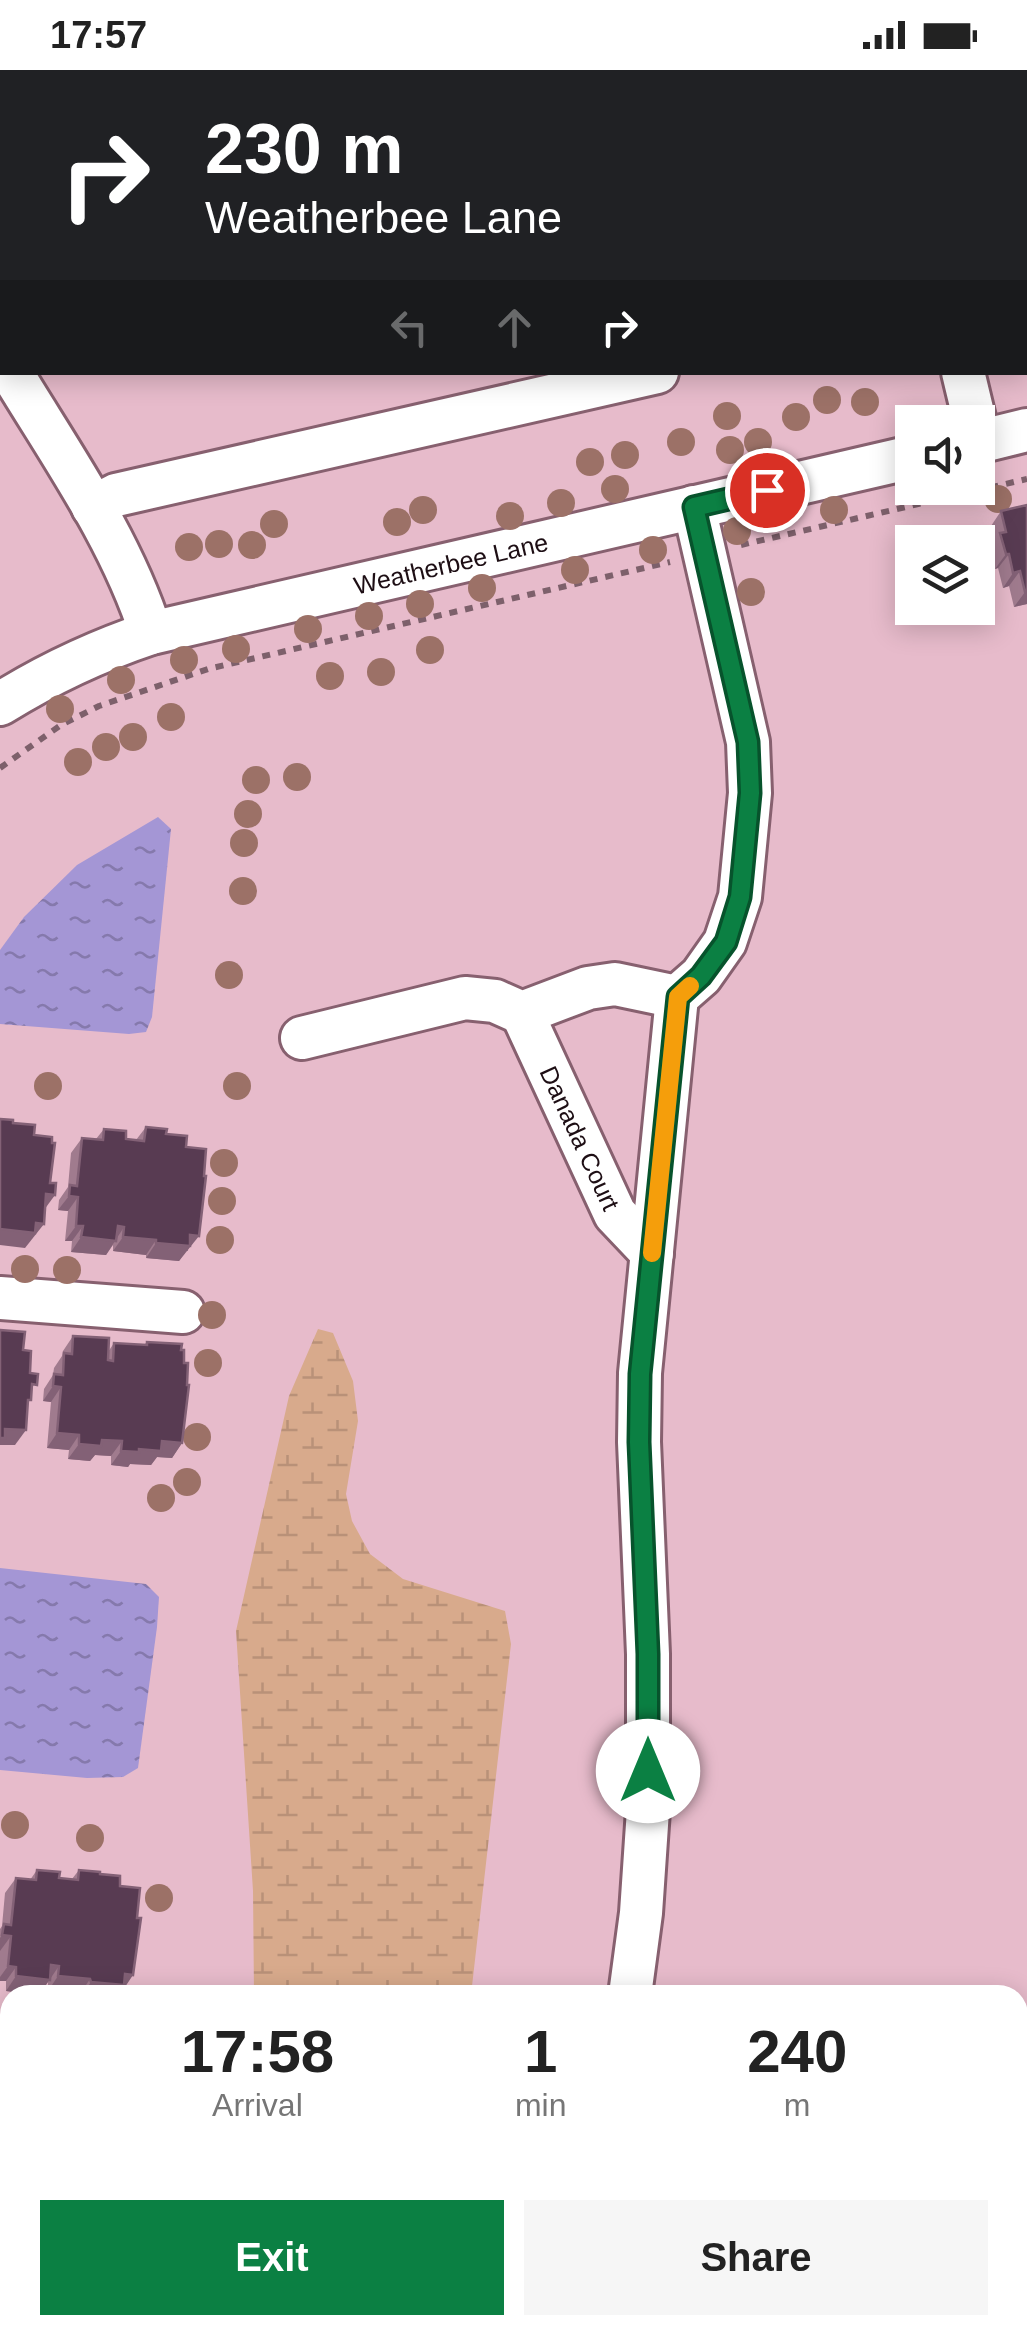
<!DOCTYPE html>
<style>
body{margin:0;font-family:Arial,sans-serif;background:#f6f6f6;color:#222;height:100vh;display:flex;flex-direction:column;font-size:38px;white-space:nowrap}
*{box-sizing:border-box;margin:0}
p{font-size:32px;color:#767676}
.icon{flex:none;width:55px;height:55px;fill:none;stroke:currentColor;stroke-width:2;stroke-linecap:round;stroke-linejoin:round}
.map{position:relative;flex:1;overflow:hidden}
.details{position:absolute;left:0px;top:1915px;width:1028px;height:350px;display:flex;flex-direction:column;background:#fff;border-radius:30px 30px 0 0;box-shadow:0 5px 25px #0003}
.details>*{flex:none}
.hud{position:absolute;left:0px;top:0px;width:1028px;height:305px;box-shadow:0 5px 25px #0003;background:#202124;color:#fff;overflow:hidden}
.tools{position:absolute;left:895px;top:335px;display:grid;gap:20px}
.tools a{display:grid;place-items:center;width:100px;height:100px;border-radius:0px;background:#fff;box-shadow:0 5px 25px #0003;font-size:50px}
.pin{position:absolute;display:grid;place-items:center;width:85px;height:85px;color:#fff;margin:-42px;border:5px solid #fff;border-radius:50%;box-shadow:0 2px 10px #0007}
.me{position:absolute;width:110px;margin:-55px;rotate:0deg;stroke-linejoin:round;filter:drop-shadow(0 0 8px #0008)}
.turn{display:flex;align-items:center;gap:35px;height:210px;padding:0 40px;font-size:45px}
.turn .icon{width:130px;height:130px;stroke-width:2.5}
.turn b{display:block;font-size:70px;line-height:85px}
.lanes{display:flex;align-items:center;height:95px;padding:0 40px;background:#0003;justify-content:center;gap:50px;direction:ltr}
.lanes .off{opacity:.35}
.eta{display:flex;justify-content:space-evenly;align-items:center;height:170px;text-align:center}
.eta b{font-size:60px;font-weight:600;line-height:70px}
.button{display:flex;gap:20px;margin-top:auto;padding:20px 40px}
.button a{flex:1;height:115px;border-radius:0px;background:#0b8043;color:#fff;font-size:40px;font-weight:600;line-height:115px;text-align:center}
.button a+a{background:#f6f6f6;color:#222}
.status{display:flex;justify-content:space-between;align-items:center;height:70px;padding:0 50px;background:#fff;direction:ltr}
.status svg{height:28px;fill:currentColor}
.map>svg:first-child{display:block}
.wetland{fill:url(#wetland-marsh)}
.water{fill:url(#water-ripples)}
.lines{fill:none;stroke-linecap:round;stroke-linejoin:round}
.minor-casing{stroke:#87606f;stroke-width:48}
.path{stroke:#7d606b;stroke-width:6;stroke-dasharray:8 8;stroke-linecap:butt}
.minor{stroke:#fff;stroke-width:42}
.tree{fill:#9c7167}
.wall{fill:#a07b8e}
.shaded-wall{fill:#836176}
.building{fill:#583b52;stroke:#836176;stroke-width:2.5}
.route-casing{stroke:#07532c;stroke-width:25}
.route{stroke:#0b8043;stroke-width:18}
.slow{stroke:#f59e0b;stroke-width:18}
.labels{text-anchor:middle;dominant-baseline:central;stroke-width:10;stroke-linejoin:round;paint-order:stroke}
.street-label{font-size:25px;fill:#1d0e14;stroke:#e7bbcb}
</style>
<div class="status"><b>17:57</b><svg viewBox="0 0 49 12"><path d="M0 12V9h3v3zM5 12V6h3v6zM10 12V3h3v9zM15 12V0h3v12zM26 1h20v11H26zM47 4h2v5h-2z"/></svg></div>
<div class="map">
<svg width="1027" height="2265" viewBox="0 0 1027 2265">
<defs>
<pattern id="wetland-marsh" width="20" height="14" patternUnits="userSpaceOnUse" patternTransform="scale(2.5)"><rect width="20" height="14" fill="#d8aa8c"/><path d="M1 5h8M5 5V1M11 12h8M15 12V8" fill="none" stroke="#b99178"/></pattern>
<pattern id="water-ripples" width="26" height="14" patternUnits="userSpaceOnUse" patternTransform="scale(2.5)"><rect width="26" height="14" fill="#a496d5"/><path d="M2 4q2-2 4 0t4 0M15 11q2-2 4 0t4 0" fill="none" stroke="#8579ac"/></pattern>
</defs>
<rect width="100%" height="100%" fill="#e7bbcb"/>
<!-- wetland -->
<polygon class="wetland" points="318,1259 333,1263 353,1311 358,1351 346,1424 352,1451 370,1484 403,1509 505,1541 511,1574 471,1925 254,1925 253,1821 236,1561 289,1326"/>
<!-- water -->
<g class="water">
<polygon points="158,747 171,759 152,947 146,962 129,964 0,954 0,880 24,847 77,795"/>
<polygon points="0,1498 146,1514 159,1527 157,1557 138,1698 123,1707 87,1708 0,1700"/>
</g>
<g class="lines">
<defs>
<g id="minor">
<polyline points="895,0 895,2"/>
<polyline points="997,0 998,2"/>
<polyline points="1025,59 1027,62"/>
<path d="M11 302C62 386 121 469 151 563"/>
<polyline points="963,302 975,352"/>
<polyline points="978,372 1027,360"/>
<polyline points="93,437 116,425 657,302"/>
<path id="s1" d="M0 634C48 604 97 581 151 563L912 387"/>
<path id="s2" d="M522 943 615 1144 652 1183"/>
<polyline points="302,968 465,928 495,931 522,943 588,918 615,914 677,927"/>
<polyline points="0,1228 183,1242"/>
<polyline points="630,1925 641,1843 648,1740 648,1584 639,1372 640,1303 677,927 701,906 725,872 740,827 750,723 748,672 694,437"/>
<polyline points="0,1970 10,1971"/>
<polyline points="1018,1998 1027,1999"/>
<polyline points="0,2189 10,2190"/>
<polyline points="313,2255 408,2265"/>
<polyline points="584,2265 586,2255"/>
<polyline points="878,2265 879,2255"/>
</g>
</defs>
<!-- minor casing -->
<use href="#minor" class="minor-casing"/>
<!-- path -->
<g class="path">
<polyline points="741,475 1027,409"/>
<polyline points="0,698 61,655 99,636 208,599 670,492"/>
</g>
<!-- minor -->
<use href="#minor" class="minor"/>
</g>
<!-- trees -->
<g class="tree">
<circle cx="827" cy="330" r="14"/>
<circle cx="865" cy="332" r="14"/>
<circle cx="727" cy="346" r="14"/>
<circle cx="796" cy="347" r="14"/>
<circle cx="681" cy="372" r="14"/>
<circle cx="758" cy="372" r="14"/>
<circle cx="730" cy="380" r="14"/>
<circle cx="625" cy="385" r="14"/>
<circle cx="590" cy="392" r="14"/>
<circle cx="615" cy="419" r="14"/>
<circle cx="998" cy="429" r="14"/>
<circle cx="561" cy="433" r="14"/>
<circle cx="423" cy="440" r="14"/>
<circle cx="834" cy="440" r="14"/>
<circle cx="510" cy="446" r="14"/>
<circle cx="397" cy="452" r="14"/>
<circle cx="274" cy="454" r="14"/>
<circle cx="737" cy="461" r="14"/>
<circle cx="219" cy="474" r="14"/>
<circle cx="252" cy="475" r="14"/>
<circle cx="189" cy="477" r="14"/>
<circle cx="653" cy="480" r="14"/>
<circle cx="575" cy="500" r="14"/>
<circle cx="482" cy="518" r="14"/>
<circle cx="751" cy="522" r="14"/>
<circle cx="420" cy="534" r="14"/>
<circle cx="369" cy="546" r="14"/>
<circle cx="308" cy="559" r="14"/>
<circle cx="236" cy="579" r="14"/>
<circle cx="430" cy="580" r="14"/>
<circle cx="184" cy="590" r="14"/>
<circle cx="381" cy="602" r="14"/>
<circle cx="330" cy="606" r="14"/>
<circle cx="121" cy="610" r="14"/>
<circle cx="60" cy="639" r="14"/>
<circle cx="171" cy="647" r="14"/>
<circle cx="133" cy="667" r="14"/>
<circle cx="106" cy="677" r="14"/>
<circle cx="78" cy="692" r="14"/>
<circle cx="297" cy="707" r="14"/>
<circle cx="256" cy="710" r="14"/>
<circle cx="248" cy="744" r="14"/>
<circle cx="244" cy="773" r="14"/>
<circle cx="243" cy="821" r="14"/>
<circle cx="229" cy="905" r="14"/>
<circle cx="48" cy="1016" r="14"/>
<circle cx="237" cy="1016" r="14"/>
<circle cx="224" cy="1093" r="14"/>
<circle cx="222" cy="1131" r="14"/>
<circle cx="220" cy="1170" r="14"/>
<circle cx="25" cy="1199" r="14"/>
<circle cx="67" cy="1200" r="14"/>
<circle cx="212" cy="1245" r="14"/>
<circle cx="208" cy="1293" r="14"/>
<circle cx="197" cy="1367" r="14"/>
<circle cx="187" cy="1412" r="14"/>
<circle cx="161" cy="1428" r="14"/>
<circle cx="15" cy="1755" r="14"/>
<circle cx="90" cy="1768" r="14"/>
<circle cx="159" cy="1828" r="14"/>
</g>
<!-- wall -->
<g class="wall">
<polygon points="1027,435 1027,534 1014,537 1009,516 1003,518 998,498 995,499 989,478 994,471 991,456 1001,441"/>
<polygon points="146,1057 166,1064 186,1077 188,1181 186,1181 179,1191 146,1188 146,1185 113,1181 113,1175 106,1185 71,1182 72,1171 65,1171 68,1141 58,1140 59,1130 68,1117 71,1083 82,1068 96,1069 104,1059 126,1069 136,1070"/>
<polygon points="73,1266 108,1282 114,1273 144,1275 147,1272 182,1373 172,1388 157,1387 151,1395 130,1394 128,1397 111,1395 111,1386 95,1385 90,1391 68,1389 69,1380 47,1378 51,1332 43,1331 44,1319 53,1305 54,1298 62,1286 63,1281"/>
<polygon points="37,1800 59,1808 72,1809 79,1800 123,1920 121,1919 117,1925 80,1925 48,1921 48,1912 39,1925 6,1921 6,1911 0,1911 0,1859 2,1856 5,1823 16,1808 30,1810"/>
</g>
<!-- shaded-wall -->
<g class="shaded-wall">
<polygon points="1006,484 1009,484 998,498 995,499"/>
<polygon points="1020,501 1009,516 1003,518 1013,503"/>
<polygon points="1027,521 1027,534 1014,537 1025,522"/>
<polygon points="46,1124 55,1125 44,1140"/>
<polygon points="69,1126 78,1127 68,1141 58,1140"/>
<polygon points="36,1153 44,1154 25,1178 0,1175 0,1159"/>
<polygon points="76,1156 83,1156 72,1171 65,1171"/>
<polygon points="118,1156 124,1157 106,1185 71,1182 81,1167"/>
<polygon points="190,1165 199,1166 179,1191 146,1188 156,1173"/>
<polygon points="123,1167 156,1170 146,1185 113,1181"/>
<polygon points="53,1316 61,1317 51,1332 43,1331"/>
<polygon points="5,1359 26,1360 15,1375 0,1375 0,1367"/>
<polygon points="57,1363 79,1365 69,1380 47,1378"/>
<polygon points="102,1370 122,1371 111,1386 95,1385 90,1391 68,1389 79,1374"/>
<polygon points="162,1371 182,1373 172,1388 157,1387 151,1395 130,1394 128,1397 111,1395 121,1381"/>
<polygon points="2,1865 11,1866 0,1881 0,1868"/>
<polygon points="51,1895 59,1896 39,1925 6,1921 16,1906"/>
<polygon points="8,1896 16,1897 6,1911 0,1911 0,1907"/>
<polygon points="125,1904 133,1905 123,1920 121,1919 117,1925 82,1925 91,1912"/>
<polygon points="58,1906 90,1909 80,1924 48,1921"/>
<polygon points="0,2137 10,2138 10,2148 6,2154 0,2153"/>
<polygon points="1018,2207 1027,2208 1027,2237 1018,2236"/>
</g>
<!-- building -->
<g class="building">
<polygon points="1027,435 1027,521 1025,522 1020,501 1013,503 1009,484 1006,484 1000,463 1006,462 1001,441"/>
<polygon points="0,1049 13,1050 13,1053 35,1055 34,1065 52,1067 52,1073 55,1073 50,1113 56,1113 55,1125 46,1124 44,1154 36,1153 35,1163 0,1159"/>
<polygon points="146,1057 167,1059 166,1064 187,1066 186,1077 206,1079 204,1106 206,1106 199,1166 190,1165 190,1176 156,1173 156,1170 123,1167 124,1157 118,1156 116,1171 81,1167 83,1156 76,1156 78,1127 69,1126 70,1115 77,1116 82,1068 103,1070 104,1059 126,1061 126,1069 144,1071"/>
<polygon points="0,1260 25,1262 23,1280 31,1281 30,1303 38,1304 37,1315 32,1314 31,1330 28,1330 26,1360 5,1359 5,1368 0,1368"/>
<polygon points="73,1266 109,1268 108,1290 113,1291 114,1273 147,1275 147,1272 182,1274 181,1280 184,1280 184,1293 188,1293 187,1315 189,1315 182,1373 162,1371 161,1381 139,1379 139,1382 121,1381 122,1371 102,1370 101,1376 79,1374 79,1365 57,1363 61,1317 53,1316 54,1304 63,1305 64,1283 72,1284"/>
<polygon points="37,1800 60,1802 59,1808 78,1810 79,1800 100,1802 100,1804 120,1806 120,1816 140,1818 137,1848 141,1848 133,1905 125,1904 124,1915 91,1912 90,1909 58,1906 59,1896 51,1895 50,1910 16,1906 16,1897 8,1896 11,1866 2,1865 4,1854 11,1855 16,1808 36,1810"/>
<polygon points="0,1990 10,1991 10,2138 0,2137"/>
<polygon points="1018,2018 1027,2019 1027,2208 1018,2207"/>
<polygon points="0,2225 10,2226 10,2255 96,2255 95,2265 0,2265"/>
</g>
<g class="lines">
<defs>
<polyline id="route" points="648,1701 648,1584 639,1372 640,1304 678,927 701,906 726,872 740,827 750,723 748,672 694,437 767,420"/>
</defs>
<!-- route casing -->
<use href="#route" class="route-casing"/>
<!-- route -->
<use href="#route" class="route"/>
<!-- slow -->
<polyline class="slow" points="652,1183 678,927 690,916"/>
</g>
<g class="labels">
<!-- street labels -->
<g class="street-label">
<text stroke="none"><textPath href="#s1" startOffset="475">Weatherbee Lane</textPath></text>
<text stroke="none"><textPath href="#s2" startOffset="138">Danada Court</textPath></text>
</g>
</g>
</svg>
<div class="tools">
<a><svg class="icon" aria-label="sound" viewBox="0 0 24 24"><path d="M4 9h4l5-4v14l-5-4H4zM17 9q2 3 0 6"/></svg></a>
<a><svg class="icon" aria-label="layers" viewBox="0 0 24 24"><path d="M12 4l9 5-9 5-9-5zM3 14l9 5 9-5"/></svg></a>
</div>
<div class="pin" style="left:767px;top:420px;background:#d93025"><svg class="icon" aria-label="arrive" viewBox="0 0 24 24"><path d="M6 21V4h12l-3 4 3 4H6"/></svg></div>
<svg class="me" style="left:648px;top:1701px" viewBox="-20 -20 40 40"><circle r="19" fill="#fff"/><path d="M0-13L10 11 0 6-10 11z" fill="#0b8043"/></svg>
<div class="hud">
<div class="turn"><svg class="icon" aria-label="right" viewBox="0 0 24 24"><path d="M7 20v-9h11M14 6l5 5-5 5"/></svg><div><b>230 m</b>Weatherbee Lane</div></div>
<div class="lanes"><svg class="icon off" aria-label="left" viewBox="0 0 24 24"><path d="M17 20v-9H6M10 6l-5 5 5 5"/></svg><svg class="icon off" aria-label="ahead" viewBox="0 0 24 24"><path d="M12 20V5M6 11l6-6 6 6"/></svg><svg class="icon" aria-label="right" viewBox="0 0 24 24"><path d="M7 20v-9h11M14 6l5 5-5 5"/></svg></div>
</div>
<section class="details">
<div class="eta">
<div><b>17:58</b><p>Arrival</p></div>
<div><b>1</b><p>min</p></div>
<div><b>240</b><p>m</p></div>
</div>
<div class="button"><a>Exit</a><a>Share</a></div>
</section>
</div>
